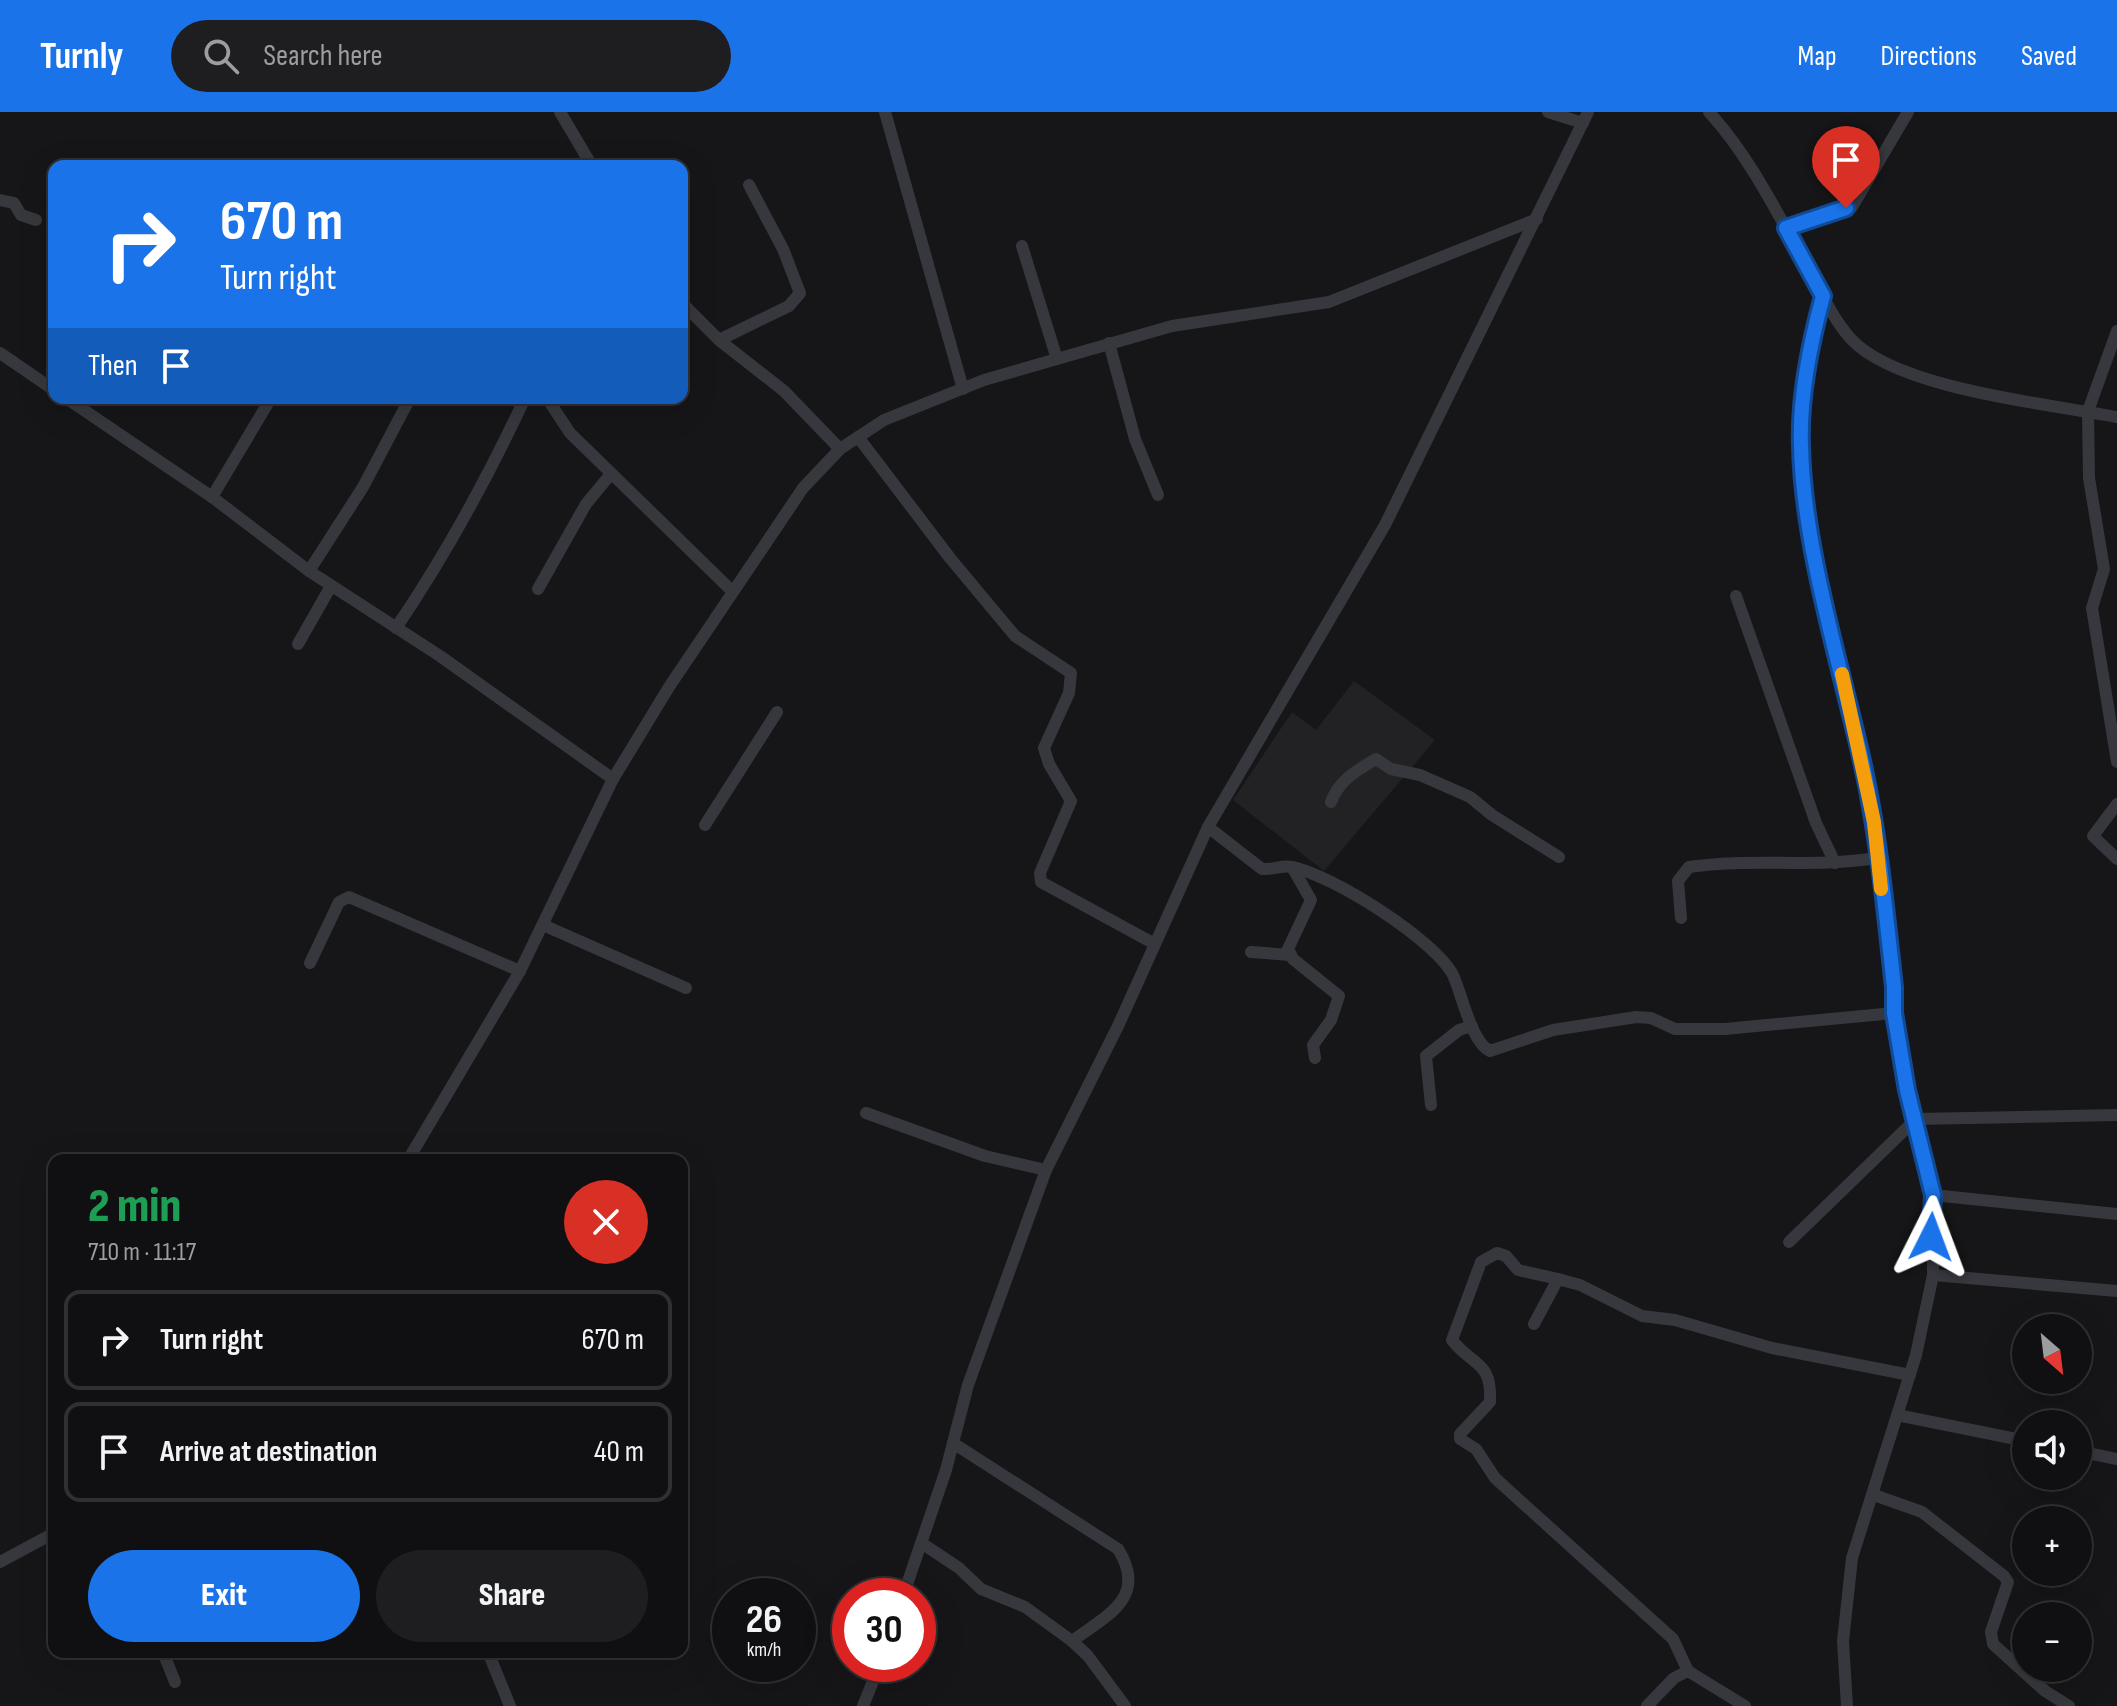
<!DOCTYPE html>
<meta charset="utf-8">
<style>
body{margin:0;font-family:"Sofia Sans Condensed",sans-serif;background:#1e1e20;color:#f1f3f6;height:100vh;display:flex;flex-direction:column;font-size:30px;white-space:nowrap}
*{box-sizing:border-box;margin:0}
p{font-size:26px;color:#9c9d9f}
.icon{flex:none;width:44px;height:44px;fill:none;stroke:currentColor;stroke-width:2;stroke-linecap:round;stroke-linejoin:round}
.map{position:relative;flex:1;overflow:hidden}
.drawer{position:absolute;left:48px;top:1042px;width:640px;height:504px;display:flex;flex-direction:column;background:#101012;border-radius:16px;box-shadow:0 8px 32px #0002,0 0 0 2px #303032}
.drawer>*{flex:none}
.top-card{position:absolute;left:48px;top:48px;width:640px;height:244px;border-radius:16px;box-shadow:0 8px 32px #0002,0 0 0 2px #303032;background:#1a73e8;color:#fff;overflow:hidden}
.needle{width:52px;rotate:152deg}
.controls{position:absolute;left:2012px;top:1202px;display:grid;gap:16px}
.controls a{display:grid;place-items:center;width:80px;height:80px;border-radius:50%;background:#101012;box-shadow:0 8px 32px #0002,0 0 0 2px #303032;font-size:40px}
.speed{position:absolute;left:712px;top:1466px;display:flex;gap:16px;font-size:40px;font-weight:700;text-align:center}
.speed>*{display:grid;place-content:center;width:104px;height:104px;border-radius:50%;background:#101012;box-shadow:0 8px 32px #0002,0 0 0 2px #303032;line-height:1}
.speed small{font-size:20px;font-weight:400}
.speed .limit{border:12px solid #d22;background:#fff;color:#111}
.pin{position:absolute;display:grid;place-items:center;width:68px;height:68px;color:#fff;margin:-82px -34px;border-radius:50% 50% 50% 0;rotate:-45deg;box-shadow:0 0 8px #0007}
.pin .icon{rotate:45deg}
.me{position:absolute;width:88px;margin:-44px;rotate:3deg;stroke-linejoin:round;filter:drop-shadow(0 0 6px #0008)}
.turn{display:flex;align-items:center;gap:28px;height:168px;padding:0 40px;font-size:36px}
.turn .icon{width:104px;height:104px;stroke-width:2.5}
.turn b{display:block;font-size:56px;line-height:68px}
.then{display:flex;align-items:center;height:76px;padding:0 40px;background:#0003;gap:16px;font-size:30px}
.round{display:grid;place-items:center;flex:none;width:84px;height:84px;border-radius:42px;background:#1e1e20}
.overview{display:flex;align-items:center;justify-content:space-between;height:136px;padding:0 40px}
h1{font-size:48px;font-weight:800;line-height:60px;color:#1e9e55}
.button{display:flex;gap:16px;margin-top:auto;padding:16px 40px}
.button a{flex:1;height:92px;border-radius:48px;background:#1a73e8;color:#fff;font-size:32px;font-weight:800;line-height:92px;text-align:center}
.button a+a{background:#1e1e20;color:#f1f3f6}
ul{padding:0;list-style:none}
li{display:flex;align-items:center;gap:24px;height:100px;margin:0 16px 12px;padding:0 24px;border:4px solid #303032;border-radius:16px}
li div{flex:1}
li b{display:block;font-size:30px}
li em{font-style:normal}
header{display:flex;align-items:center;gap:48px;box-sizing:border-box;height:112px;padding:0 40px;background:#1a73e8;color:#fff}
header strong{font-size:38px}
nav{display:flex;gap:44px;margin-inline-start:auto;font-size:28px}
.search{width:560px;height:72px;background:#1e1e20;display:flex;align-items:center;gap:20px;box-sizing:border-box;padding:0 28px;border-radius:44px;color:#9c9d9f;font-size:30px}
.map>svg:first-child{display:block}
.built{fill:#222225}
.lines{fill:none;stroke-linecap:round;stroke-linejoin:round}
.minor{stroke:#37383d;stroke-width:12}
.route-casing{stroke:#114b97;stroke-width:20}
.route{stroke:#1a73e8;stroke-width:14}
.slow{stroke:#f59e0b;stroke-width:14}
</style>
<header>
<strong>Turnly</strong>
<div class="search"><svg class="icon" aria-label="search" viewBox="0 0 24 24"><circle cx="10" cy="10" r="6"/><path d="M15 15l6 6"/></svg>Search here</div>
<nav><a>Map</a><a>Directions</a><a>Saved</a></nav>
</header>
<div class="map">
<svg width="2117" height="1594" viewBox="0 0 2117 1594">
<rect width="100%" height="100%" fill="#161618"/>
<!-- built -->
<polygon class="built" points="1354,569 1435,628 1324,759 1233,688 1292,600 1316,618"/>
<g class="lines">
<!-- minor -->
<g class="minor">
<polyline points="560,0 592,54"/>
<polyline points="885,0 963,277"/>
<polyline points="1548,0 1583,11"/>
<path d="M1709 0C1750 45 1777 101 1807 154 1820 178 1832 206 1851 227 1897 277 2049 292 2117 305"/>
<polyline points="339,53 340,54"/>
<polyline points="0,88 14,91 21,103 36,108"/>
<polyline points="1786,116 1852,95 1908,0"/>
<polyline points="1022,134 1057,247"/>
<path d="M1823 184C1810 232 1799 285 1801 334 1803 436 1842 557 1864 658 1879 729 1885 803 1894 875V901L1907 978 1927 1048 1933 1083V1163L1916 1243 1852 1446 1843 1529 1847 1594"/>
<polyline points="682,191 719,228 784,279 840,337"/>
<polyline points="2117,219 2088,299 2089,366 2104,457 2092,496 2117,650"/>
<polyline points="719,228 789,194 800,181 783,137 749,73"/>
<polyline points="1109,231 1135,327 1158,383"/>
<polyline points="0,241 54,278"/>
<polyline points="66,286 212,385 309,459 440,544 613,667"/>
<polyline points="547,286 570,321 732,479"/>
<polyline points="858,325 950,446 1015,524 1071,561 1069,581 1044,636 1049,652 1071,689 1040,761 1041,770 1153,831"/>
<polyline points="212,385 271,286"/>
<polyline points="309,459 363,375 410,286"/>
<polyline points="538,477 586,392 610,363"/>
<polyline points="1736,484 1816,711 1835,751"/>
<path d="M396 516C445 444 488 365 525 286"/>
<polyline points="298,532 331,474"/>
<path d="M1331 690C1339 668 1356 659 1376 647L1391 657 1420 663 1470 685 1492 703 1559 745"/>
<polyline points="2117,692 2093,724 2117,747"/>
<polyline points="705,713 777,600"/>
<path d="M1208 715 1262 757C1272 758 1282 753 1292 755 1332 763 1434 827 1453 863 1462 882 1471 930 1490 939L1553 918 1636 905 1651 906 1675 917H1725L1894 901"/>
<polyline points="1292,755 1311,788 1288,837 1293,847 1339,884 1331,908 1313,933 1315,946"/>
<path d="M1681 806 1678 769 1689 755C1751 746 1814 756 1877 746"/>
<polyline points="543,813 686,876"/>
<polyline points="1251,840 1291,843"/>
<polyline points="310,851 339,790 349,785 520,859"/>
<polyline points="1431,993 1426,944 1459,918 1472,914"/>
<polyline points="866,1001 985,1044 1046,1058"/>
<polyline points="408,1048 520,859 613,667 669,575 803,376 840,337 884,308 984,268 1172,214 1329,190 1537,107"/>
<polyline points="1933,1083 2117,1102"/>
<polyline points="1789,1130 1916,1007 2117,1003"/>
<polyline points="1933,1163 2117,1179"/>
<path d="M1558 1167 1518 1158 1506 1144 1497 1141 1481 1150 1452 1228C1473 1255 1492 1248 1490 1290L1460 1322V1327L1476 1337 1495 1366 1673 1527 1688 1559"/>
<polyline points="1534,1212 1558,1167 1580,1173 1642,1204 1675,1208 1772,1236 1910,1263"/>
<polyline points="1897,1303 2026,1329"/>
<polyline points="2078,1339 2117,1347"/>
<polyline points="1874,1383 1922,1400 2004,1464 2008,1470 1991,1520 1993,1532 2045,1579 2069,1594"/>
<path d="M923 1432 959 1456 981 1477 1025 1495 1072 1529C1108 1503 1148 1485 1118 1437L953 1331"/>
<polyline points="0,1450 54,1421"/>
<polyline points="903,1484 946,1358 968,1273 1046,1058 1118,914 1208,715 1385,413 1588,0"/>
<polyline points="1072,1529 1088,1544 1125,1594"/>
<polyline points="163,1540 175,1570"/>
<polyline points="488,1540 510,1594"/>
<polyline points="863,1594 880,1552"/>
<polyline points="1647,1594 1674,1566 1688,1559 1745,1594"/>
</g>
</g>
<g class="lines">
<defs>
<path id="route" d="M1846 96 1786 116 1823 184C1810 232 1799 284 1801 334 1803 436 1842 557 1864 658 1879 729 1886 803 1894 875V901L1907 978 1933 1083 1931 1125"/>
</defs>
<!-- route casing -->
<use href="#route" class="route-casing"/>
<!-- route -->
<use href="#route" class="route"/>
<!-- slow -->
<polyline class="slow" points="1842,562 1874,710 1881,777"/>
</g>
</svg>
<div class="controls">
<a><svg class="needle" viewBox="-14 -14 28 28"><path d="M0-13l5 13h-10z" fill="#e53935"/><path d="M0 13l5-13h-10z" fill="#9c9d9f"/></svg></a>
<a><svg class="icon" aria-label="sound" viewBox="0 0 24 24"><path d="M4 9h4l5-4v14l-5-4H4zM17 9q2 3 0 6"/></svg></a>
<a>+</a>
<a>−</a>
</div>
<div class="speed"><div>26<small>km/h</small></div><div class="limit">30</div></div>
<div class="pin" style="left:1846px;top:96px;background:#d93025"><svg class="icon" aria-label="arrive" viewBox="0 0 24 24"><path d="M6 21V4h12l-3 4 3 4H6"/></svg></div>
<svg class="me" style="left:1931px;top:1125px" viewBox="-20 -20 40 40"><path d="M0-17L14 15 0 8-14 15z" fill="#1a73e8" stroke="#fff" stroke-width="4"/></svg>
<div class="top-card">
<div class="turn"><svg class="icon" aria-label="right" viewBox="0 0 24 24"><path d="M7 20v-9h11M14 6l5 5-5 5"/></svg><div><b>670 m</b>Turn right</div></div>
<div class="then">Then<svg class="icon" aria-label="arrive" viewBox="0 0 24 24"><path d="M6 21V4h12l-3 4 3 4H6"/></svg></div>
</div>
<section class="drawer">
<div class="overview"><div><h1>2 min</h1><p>710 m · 11:17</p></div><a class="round" style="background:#d93025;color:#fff"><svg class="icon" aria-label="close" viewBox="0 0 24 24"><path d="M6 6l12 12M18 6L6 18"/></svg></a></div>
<ul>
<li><svg class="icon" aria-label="right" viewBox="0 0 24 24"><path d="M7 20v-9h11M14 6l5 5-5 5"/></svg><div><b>Turn right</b></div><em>670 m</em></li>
<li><svg class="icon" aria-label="arrive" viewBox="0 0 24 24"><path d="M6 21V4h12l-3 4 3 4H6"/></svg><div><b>Arrive at destination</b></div><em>40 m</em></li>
</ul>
<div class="button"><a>Exit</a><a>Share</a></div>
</section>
</div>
